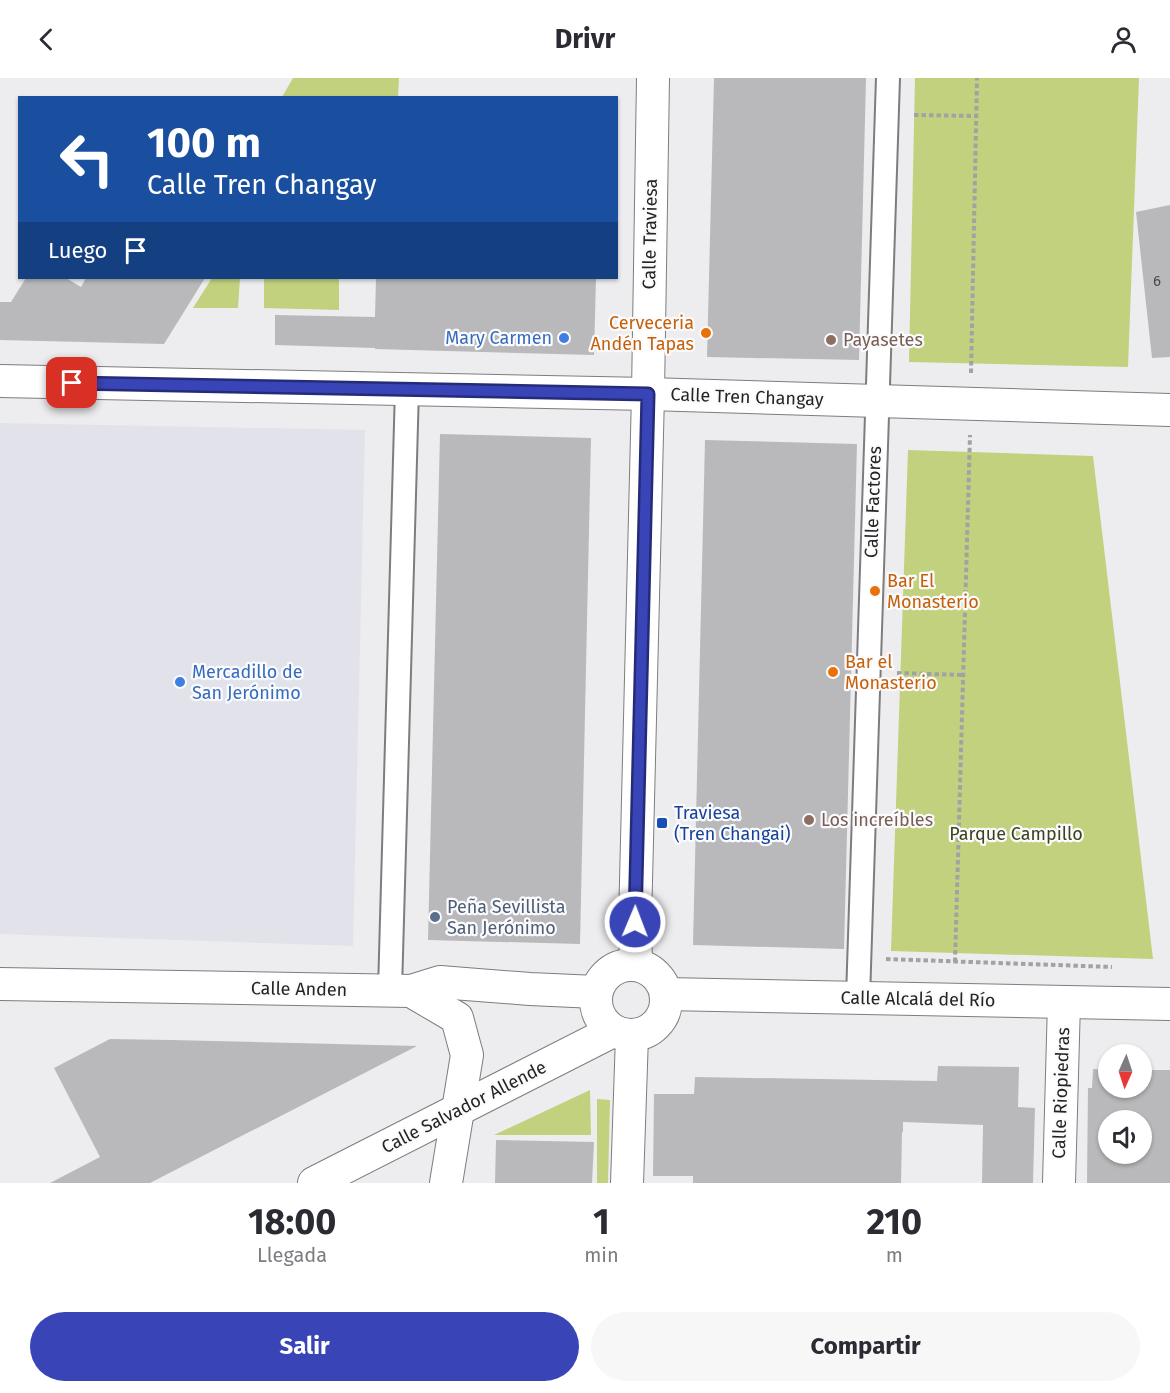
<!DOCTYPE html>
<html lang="es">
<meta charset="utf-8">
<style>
body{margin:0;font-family:"Fira Sans",sans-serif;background:#f7f7f7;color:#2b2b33;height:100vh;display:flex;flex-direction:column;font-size:22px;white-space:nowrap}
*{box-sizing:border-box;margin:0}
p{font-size:20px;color:#7c7c81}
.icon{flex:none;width:33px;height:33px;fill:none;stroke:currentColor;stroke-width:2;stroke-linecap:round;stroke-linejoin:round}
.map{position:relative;height:1105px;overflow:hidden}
.sheet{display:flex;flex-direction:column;background:#fff;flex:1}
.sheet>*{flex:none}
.banner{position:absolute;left:18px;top:18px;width:600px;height:183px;border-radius:0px;box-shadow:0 2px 4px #0004;background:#1a4fa0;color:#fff;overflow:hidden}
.needle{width:39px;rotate:183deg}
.fabs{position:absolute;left:1098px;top:966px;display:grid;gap:12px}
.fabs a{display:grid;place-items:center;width:54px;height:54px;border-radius:50%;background:#fff;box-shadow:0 2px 4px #0004;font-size:30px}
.pin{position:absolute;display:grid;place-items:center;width:51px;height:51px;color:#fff;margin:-26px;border-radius:12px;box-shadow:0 3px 9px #0006}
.me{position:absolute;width:66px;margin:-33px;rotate:1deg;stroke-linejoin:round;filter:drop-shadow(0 0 4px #0008)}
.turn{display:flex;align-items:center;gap:21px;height:126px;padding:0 30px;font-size:27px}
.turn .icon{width:78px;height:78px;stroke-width:2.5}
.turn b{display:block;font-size:42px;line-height:51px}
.then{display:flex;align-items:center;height:57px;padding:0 30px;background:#0003;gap:12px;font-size:22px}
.eta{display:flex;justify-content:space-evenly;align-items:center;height:102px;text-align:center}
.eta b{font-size:36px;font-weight:700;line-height:42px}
.cta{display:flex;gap:12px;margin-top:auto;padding:12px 30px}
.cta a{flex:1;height:69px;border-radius:36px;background:#3944b7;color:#fff;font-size:24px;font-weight:700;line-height:69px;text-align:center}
.cta a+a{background:#f7f7f7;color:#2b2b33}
header{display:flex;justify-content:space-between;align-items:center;height:78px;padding:0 30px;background:#fff;font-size:27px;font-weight:700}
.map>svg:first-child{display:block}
.built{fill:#e2e2eb}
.green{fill:#c1d17e}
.building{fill:#b9b9bb;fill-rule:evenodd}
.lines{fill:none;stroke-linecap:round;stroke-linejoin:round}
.pedestrian-casing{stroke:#7d7d7f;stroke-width:26}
.minor-casing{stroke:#7d7d7f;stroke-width:34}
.path{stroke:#a2a2a3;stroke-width:4;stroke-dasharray:4.5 3;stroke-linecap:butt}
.pedestrian{stroke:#fff;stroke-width:22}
.minor{stroke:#fff;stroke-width:32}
.route-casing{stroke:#252c77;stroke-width:15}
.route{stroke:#3944b7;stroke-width:10}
.food-dot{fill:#e8710a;stroke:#fbfbfd;stroke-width:2}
.shop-dot{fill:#3f7fe0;stroke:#fbfbfd;stroke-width:2}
.education-dot{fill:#8d6e63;stroke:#fbfbfd;stroke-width:2}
.transit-dot{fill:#1a4fb4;stroke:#fbfbfd;stroke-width:2}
.service-dot{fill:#5c6f8a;stroke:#fbfbfd;stroke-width:2}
.labels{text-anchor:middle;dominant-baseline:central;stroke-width:4.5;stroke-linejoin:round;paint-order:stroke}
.number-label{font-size:15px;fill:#49494a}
.street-label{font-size:18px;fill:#242424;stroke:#fbfbfd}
.food-label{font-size:18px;fill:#c56008;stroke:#fbfbfd;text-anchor:start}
.shop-label{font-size:18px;fill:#366cbe;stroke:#fbfbfd;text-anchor:end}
.education-label{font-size:18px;fill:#785e54;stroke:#fbfbfd;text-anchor:start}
.transit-label{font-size:18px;fill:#164399;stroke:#fbfbfd;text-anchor:start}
.park-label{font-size:18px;fill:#3b421c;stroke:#fbfbfd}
.service-label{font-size:18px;fill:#4e5e75;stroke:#fbfbfd;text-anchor:start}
</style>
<header><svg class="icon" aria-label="back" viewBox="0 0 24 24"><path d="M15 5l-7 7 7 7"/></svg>Drivr<svg class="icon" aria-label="person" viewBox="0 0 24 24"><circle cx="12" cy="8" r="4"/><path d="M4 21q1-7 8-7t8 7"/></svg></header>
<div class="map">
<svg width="1170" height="1105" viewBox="0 0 1170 1105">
<rect width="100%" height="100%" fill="#ededef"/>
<!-- built -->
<polygon class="built" points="0,345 365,352 353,868 0,856"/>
<!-- green -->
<g class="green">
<polygon points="293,0 399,0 398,19 282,19"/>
<polygon points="915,0 1139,0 1128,289 909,284"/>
<polygon points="212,200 240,200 238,230 193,230"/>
<polygon points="264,200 339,200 339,232 264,230"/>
<polygon points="908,372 1093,378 1153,881 891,873"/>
<polygon points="590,1012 591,1057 494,1057"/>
<polygon points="597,1021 610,1022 608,1105 597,1105"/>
</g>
<!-- building -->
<g class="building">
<polygon points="714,0 866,0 859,282 707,279"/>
<polygon points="1170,127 1170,279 1152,280 1136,134"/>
<polygon points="26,200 66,200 81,209 86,200 205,200 164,266 0,262 0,224 11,224"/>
<polygon points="376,200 596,200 594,277 375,271 375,270 275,267 275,237 375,239"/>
<polygon points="440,356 591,360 580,866 428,862"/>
<polygon points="705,362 857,366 844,871 693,867"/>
<polygon points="110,961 171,962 417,968 150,1105 50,1105 100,1079 54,990"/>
<polygon points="938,988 1019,989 1018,1029 1035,1030 1033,1105 982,1105 983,1047 903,1044 903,1054 902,1054 901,1105 693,1105 693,1098 653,1098 654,1016 694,1016 695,999 937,1003"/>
<path d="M1093 991 1108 992V1010H1142V992H1170V1105H1087L1088 1010H1092ZM1108 1042H1142V1076H1108Z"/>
<polygon points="496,1062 594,1064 592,1105 495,1105"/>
</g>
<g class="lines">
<defs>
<g id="pedestrian">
<polyline points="390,912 407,311"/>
<polyline points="858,920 888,0"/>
</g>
<g id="minor">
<polyline points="0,303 648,316 1170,332"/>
<circle cx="631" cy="922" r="35"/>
<polyline points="636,887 635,844 648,316 653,0"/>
<polyline points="0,906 411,913 440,904 530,911 596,914"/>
<polyline points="411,913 457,940 467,977 446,1105"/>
<polyline points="666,916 1170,926"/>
<polyline points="314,1105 613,953"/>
<polyline points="627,1105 632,958"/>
<polyline points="1059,1105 1064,924"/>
</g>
</defs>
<!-- pedestrian casing -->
<use href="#pedestrian" class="pedestrian-casing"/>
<!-- minor casing -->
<use href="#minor" class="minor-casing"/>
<!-- path -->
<g class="path">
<polyline points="914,37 976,38"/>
<polyline points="971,295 977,0"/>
<polyline points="897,595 963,597"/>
<polyline points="886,881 1112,889"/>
<polyline points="955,884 970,357"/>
</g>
<!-- pedestrian -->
<use href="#pedestrian" class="pedestrian"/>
<!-- minor -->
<use href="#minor" class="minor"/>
</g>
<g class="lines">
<defs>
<polyline id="route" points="72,305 648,316 635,844"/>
</defs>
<!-- route casing -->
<use href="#route" class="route-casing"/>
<!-- route -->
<use href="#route" class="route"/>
</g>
<!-- markers -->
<g class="food-dot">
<circle cx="706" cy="255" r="6"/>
<circle cx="875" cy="513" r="6"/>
<circle cx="833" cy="594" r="6"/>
</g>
<g class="shop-dot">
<circle cx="564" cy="260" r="6"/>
<circle cx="180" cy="604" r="6"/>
</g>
<g class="education-dot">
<circle cx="831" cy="262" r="6"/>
<circle cx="809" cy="742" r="6"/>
</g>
<rect class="transit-dot" x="656" y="739" width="12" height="12" rx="3"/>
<circle class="service-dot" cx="435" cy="839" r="6"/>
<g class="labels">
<!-- number labels -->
<g class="number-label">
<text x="1157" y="203">6</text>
</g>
<!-- street labels -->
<g class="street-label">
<text transform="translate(650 156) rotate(-89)">Calle Traviesa</text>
<text transform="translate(747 319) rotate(2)">Calle Tren Changay</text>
<text transform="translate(873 424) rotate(-88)">Calle Factores</text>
<text transform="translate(299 911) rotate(1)">Calle Anden</text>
<text transform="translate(918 921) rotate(1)">Calle Alcalá del Río</text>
<text transform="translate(1061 1015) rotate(-88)">Calle Riopiedras</text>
<text transform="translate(464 1029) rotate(-27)">Calle Salvador Allende</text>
</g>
<!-- food labels -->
<g class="food-label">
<text x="694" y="245" text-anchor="end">Cerveceria<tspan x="694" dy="21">Andén Tapas</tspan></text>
<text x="887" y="503">Bar El<tspan x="887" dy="21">Monasterio</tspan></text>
<text x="845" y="584">Bar el<tspan x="845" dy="21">Monasterio</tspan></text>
</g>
<!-- shop labels -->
<g class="shop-label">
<text x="552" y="260">Mary Carmen</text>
<text x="192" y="594" text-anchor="start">Mercadillo de<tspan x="192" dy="21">San Jerónimo</tspan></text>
</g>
<!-- education labels -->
<g class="education-label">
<text x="843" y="262">Payasetes</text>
<text x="821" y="742">Los increíbles</text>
</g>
<!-- transit labels -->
<g class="transit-label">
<text x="674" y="735">Traviesa<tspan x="674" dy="21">(Tren Changai)</tspan></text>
</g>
<!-- park labels -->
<g class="park-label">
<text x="1016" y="756">Parque Campillo</text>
</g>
<!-- service labels -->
<g class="service-label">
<text x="447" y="829">Peña Sevillista<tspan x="447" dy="21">San Jerónimo</tspan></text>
</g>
</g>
</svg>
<div class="fabs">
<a><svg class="needle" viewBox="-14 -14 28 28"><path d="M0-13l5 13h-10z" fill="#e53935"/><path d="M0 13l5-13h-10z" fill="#7c7c81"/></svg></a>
<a><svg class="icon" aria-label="sound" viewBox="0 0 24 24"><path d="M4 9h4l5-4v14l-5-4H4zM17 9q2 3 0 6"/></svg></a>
</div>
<div class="pin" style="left:72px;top:305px;background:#d93025"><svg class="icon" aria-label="arrive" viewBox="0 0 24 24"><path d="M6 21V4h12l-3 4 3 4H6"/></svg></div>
<svg class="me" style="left:635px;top:844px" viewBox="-20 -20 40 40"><circle r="17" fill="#3944b7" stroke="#fff" stroke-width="3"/><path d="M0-11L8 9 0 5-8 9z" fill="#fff"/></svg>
<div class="banner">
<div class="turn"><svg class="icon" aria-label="left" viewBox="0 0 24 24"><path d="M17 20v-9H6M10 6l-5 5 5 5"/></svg><div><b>100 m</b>Calle Tren Changay</div></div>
<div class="then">Luego<svg class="icon" aria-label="arrive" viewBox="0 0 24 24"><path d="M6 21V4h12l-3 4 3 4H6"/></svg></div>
</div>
</div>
<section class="sheet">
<div class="eta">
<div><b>18:00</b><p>Llegada</p></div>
<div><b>1</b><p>min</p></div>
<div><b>210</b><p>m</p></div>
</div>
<div class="cta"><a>Salir</a><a>Compartir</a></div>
</section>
